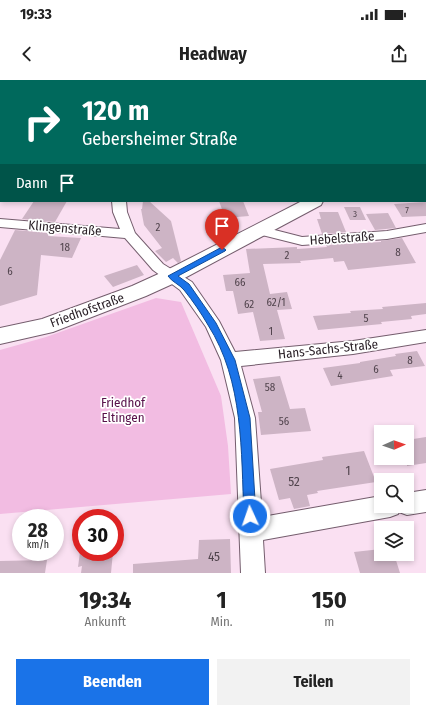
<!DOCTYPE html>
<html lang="de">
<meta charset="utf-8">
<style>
body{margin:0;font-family:"Fira Sans Condensed",sans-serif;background:#f2f2f2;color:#222;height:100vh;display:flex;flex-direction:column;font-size:15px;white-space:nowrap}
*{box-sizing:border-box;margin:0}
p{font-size:13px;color:#767676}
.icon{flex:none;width:22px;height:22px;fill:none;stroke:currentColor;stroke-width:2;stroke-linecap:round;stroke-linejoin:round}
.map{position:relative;height:493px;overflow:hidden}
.panel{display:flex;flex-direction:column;background:#fff;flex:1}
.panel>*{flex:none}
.guide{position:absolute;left:0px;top:0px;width:426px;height:122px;box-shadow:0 2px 6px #0003;background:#00695c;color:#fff;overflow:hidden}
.needle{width:26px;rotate:88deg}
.tools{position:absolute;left:374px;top:345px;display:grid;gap:8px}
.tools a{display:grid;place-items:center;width:40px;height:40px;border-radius:0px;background:#fff;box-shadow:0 2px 6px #0003;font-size:20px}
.speed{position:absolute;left:12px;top:429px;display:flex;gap:8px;font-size:20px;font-weight:700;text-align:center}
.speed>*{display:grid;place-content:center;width:52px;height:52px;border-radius:50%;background:#fff;box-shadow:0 2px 6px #0003;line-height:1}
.speed small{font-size:10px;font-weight:400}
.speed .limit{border:6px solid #d22;background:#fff;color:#111}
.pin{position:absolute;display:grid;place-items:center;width:34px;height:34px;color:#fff;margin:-41px -17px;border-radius:50% 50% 50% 0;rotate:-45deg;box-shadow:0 0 4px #0007}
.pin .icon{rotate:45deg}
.me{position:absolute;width:44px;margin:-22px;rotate:357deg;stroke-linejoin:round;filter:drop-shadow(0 0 3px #0008)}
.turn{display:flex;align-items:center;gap:14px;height:84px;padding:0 16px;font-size:18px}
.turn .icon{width:52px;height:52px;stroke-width:2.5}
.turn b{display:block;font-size:28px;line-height:34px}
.then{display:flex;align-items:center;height:38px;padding:0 16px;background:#0003;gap:8px;font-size:15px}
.eta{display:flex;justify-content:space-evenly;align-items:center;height:68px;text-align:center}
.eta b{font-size:24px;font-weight:700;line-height:28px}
.button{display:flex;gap:8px;margin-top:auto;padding:8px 16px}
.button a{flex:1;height:46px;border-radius:0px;background:#1a73e8;color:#fff;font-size:16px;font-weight:700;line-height:46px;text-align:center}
.button a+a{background:#f2f2f2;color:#222}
.status{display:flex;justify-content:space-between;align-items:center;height:28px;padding:0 20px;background:#fff;direction:ltr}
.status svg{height:11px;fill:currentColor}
header{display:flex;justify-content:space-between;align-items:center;height:52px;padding:0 16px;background:#fff;font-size:18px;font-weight:700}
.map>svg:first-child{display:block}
.green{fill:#f2bce2}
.building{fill:#cdb4c5}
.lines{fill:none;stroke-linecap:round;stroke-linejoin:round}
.minor-casing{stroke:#745d6d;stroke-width:2}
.tertiary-casing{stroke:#745d6d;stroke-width:2}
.secondary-casing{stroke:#745d6d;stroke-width:2}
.minor{fill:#fff;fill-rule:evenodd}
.tertiary{fill:#fff;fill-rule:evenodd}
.secondary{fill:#f2d9ec;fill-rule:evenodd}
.route{fill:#1a73e8;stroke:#114b97}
.labels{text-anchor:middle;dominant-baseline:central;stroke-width:3.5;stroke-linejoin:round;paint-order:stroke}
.far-number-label{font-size:9px;fill:#51444d}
.number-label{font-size:11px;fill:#51444d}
.street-label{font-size:13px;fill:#281e25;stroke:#fff}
.park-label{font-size:13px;fill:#58114a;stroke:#fff}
.near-number-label{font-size:13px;fill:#51444d}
</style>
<div class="status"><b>19:33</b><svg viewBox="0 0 49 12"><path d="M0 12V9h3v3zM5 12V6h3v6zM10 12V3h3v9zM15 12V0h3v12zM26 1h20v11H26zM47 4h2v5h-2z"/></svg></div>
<header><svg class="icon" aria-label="back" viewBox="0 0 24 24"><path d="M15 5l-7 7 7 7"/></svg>Headway<svg class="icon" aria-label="share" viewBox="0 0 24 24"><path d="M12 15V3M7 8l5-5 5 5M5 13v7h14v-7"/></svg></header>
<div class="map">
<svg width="426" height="493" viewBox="0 0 426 493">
<rect width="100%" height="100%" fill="#fae0f2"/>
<!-- green -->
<polygon class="green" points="156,218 181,222 221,316 228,366 231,414 0,434 0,270 46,257"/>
<!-- building -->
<g class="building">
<polygon points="34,121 67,121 55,142 22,139"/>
<polygon points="143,121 149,121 171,141 181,181 178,183 173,178 166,182 155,171 162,168 144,145 141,129 142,129"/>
<polygon points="219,121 243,121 249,136 225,138"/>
<polygon points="426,122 426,136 402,137 394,124"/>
<polygon points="344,127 360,127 366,140 350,140"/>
<polygon points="319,132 338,132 346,152 322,154 317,139 321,139"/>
<polygon points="388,133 396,148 375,150 366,134"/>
<polygon points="15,150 49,153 48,156 81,158 72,178 41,175 37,215 0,226 0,180"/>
<polygon points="402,158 416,183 348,190 344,181 334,182 333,178 300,181 301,183 263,184 270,214 287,212 292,229 277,230 285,259 260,261 253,232 238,234 233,211 226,211 223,195 250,193 246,169 297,167 297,169 327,167 326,165 381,162 381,161"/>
<polygon points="137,185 144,195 113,207 104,196"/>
<polygon points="426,223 426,234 411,236 412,239 381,242 382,244 318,250 313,236 351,233 350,231 383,229 382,227"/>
<polygon points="417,271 425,286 390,290 393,296 331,306 323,288 360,283 360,282 396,276 395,274"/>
<polygon points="280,296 290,329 305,328 311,351 261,355 258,332 262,332 253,299"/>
<polygon points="426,357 426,383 407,386 407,360"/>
<polygon points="364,371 376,402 317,411 318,413 307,415 310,426 294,429 290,418 279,420 270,389 323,380 322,377"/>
<polygon points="230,459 231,493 133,493 133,484 198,479 199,460"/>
<polygon points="381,469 381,474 394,474 400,493 360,493 354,472"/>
<polygon points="80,472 113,472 111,493 81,493 82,486 78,487"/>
<polygon points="47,480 45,493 0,493 0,481"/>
</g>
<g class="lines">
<defs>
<g id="minor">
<rect x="71" y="0" width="10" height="1"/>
<rect x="262" y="0" width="10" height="1"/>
<polygon points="334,0 344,0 345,1 335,1"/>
<rect x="0" y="74" width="1" height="8"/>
<polygon points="112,121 126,121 127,132 135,153 163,184 192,202 219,241 235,272 353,261 426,250 426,262 353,274 241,286 255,338 262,437 381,416 381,426 407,426 407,413 426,410 426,432 407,435 399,432 398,434 390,437 263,460 265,493 241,493 235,338 221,280 206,247 180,210 153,190 125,158 0,147 0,139 120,149 113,132"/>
<polygon points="426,144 426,152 387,159 302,165 254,153 252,150 254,147 259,146 302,157 387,151"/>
</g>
<polygon id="tertiary" points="302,121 323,121 321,125 179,201 146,216 53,252 0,264 0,248 42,239 132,206 165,191"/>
<g id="secondary">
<polygon points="401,0 413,0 414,1 402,1"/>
<rect x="425" y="13" width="1" height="9"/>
</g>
</defs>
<!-- minor casing -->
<use href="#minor" class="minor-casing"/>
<!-- tertiary casing -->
<use href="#tertiary" class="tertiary-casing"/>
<!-- secondary casing -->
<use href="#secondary" class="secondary-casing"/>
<!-- minor -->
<use href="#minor" class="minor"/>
<!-- tertiary -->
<use href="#tertiary" class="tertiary"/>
<!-- secondary -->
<use href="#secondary" class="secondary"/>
</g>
<!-- route -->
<path class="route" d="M222 167 226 170 225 171 178 196 189 204 216 243 235 280 250 338 256 436 254 440 250 442 245 440 244 436C241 372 244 301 208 245 201 233 193 221 184 210 179 204 172 202 168 196Z"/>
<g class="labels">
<!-- far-number labels -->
<g class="far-number-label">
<text x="407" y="130">7</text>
<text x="355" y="134">3</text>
</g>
<!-- number labels -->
<g class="number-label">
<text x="158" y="147">2</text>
<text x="65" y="167">18</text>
<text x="398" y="172">8</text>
<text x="287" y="175">2</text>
<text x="10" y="191">6</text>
<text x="240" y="202">66</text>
<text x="276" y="222">62/1</text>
<text x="249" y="224">62</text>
<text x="366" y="238">5</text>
<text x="271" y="251">1</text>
<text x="410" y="280">8</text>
<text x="376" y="289">6</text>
<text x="340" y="295">4</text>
<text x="270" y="307">58</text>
<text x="284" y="341">56</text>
</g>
<!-- street labels -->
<g class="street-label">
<text transform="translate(65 148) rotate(5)">Klingenstraße</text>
<text transform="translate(342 158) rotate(-4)">Hebelstraße</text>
<text transform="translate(87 230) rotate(-20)">Friedhofstraße</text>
<text transform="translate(328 269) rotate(-6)">Hans-Sachs-Straße</text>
</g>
<!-- park labels -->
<g class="park-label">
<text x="123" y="322">Friedhof<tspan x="123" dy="15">Eltingen</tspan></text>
</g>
<!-- near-number labels -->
<g class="near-number-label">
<text x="348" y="390">1</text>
<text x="294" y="401">52</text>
<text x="214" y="476">45</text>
</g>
</g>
</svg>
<div class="tools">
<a><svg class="needle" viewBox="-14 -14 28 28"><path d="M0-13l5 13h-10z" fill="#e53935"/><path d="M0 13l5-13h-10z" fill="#767676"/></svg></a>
<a><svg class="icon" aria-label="search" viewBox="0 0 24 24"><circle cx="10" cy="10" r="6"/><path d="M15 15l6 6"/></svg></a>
<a><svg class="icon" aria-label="layers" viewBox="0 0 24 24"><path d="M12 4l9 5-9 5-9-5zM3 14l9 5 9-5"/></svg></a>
</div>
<div class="speed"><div>28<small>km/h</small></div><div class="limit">30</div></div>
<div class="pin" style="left:222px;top:170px;background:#d93025"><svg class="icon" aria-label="arrive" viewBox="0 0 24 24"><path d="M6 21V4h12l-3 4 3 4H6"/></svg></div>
<svg class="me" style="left:250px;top:436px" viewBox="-20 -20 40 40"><circle r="17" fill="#1a73e8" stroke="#fff" stroke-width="3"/><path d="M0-11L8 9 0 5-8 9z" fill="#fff"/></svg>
<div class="guide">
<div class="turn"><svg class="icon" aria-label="right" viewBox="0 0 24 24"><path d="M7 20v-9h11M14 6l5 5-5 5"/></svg><div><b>120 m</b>Gebersheimer Straße</div></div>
<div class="then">Dann<svg class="icon" aria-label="arrive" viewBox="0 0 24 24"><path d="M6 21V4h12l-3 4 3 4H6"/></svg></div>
</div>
</div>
<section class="panel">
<div class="eta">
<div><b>19:34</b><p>Ankunft</p></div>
<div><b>1</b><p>Min.</p></div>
<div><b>150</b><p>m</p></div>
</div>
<div class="button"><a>Beenden</a><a>Teilen</a></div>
</section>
